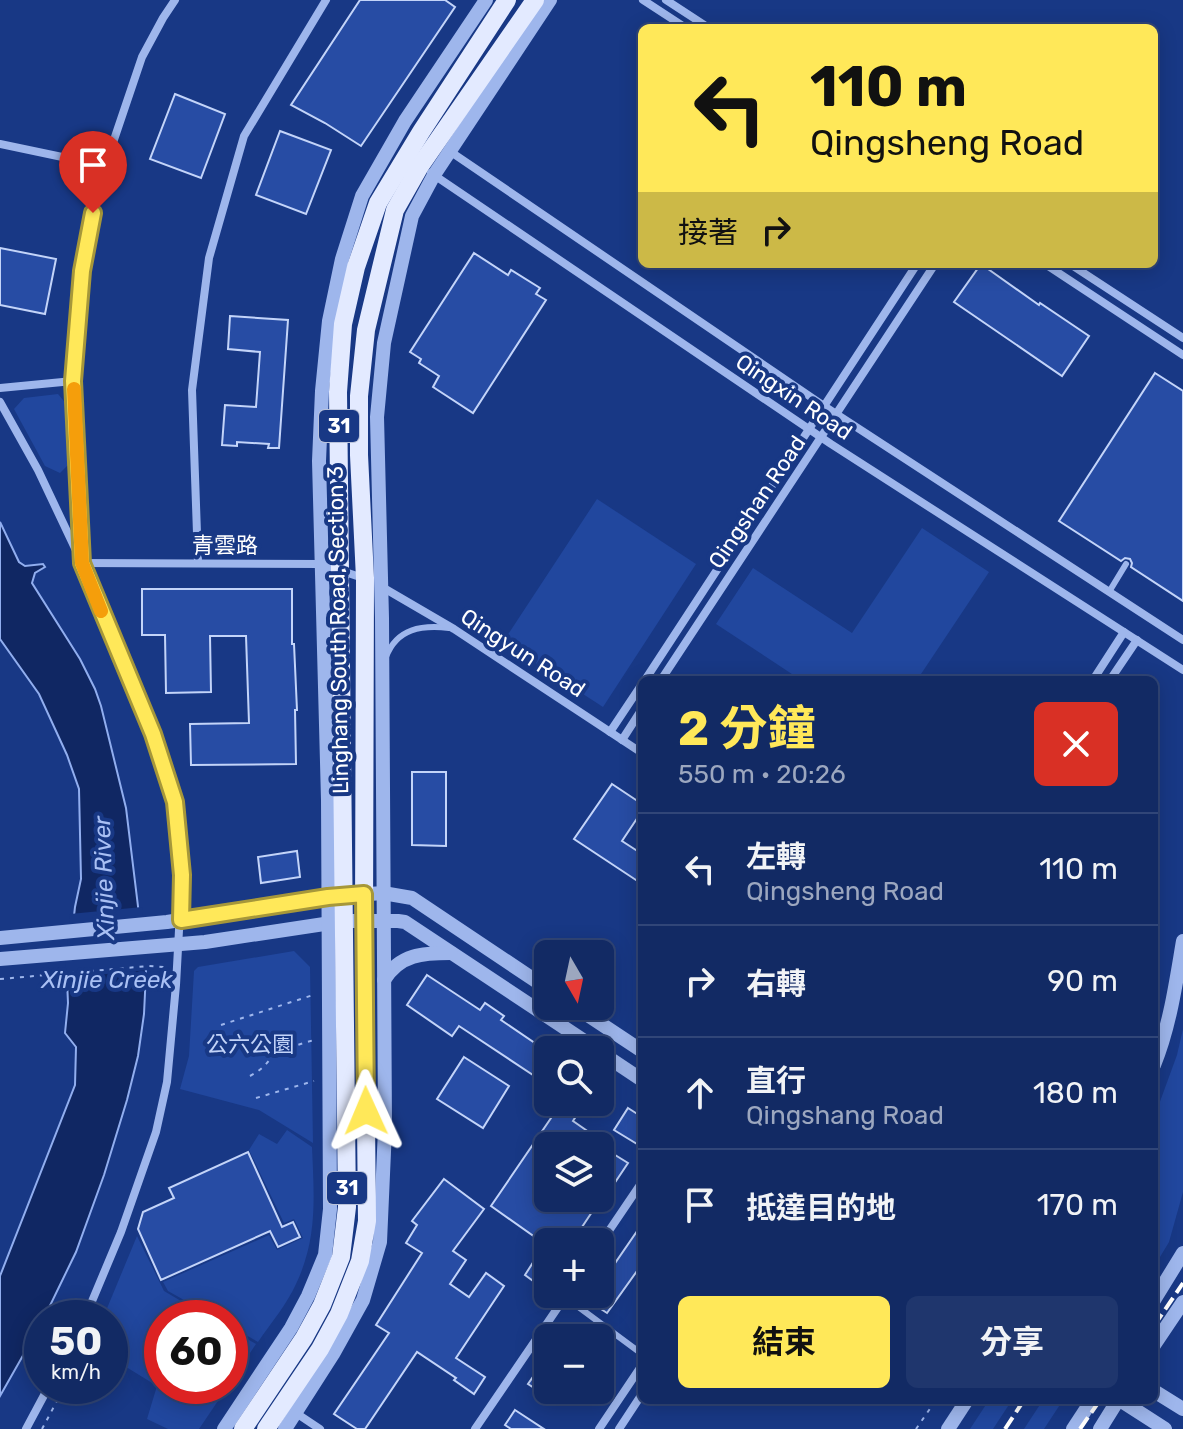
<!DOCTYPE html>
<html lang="zh-TW">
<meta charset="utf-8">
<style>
body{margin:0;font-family:Rubik,"Noto Sans TC",sans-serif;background:#1f366d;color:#f1f3f6;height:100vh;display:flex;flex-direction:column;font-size:30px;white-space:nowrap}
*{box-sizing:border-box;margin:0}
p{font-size:26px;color:#9ca7bf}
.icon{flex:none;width:44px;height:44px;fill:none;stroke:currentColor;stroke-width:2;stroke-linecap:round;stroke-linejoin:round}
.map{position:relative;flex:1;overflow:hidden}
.panel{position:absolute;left:638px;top:676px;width:520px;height:728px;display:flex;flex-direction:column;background:#122a64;border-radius:12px;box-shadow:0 4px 20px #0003,0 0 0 2px #314678}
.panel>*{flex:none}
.top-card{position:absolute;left:638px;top:24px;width:520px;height:244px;border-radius:12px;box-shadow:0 4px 20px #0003,0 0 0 2px #314678;background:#ffe859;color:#111;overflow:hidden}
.needle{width:52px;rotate:171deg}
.buttons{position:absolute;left:534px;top:940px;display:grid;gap:16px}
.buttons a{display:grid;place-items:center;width:80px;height:80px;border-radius:12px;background:#122a64;box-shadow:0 4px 20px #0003,0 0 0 2px #314678;font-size:40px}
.speed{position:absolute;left:24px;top:1300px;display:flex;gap:16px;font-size:40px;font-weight:700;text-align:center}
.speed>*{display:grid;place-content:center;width:104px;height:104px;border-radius:50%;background:#122a64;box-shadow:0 4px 20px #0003,0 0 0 2px #314678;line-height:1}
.speed small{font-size:20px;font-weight:400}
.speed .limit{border:12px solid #d22;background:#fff;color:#111}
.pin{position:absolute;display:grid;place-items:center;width:68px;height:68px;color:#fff;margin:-82px -34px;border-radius:50% 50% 50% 0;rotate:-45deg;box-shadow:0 0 8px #0007}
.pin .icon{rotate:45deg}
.me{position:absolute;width:88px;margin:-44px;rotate:359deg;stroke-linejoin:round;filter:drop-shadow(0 0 6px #0008)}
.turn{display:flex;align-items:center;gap:28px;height:168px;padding:0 40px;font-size:36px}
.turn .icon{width:104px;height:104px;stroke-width:2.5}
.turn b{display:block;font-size:56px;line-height:68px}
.then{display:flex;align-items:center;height:76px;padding:0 40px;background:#0003;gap:16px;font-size:30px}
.round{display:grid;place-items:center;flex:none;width:84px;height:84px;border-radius:12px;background:#1f366d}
.overview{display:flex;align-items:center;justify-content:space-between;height:136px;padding:0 40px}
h1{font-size:48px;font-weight:700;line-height:60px;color:#ffe859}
.button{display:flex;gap:16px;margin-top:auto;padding:16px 40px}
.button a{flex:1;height:92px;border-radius:12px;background:#ffe859;color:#111;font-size:32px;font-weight:700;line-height:92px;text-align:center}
.button a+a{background:#1f366d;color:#f1f3f6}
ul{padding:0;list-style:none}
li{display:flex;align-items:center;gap:24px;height:112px;padding:0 40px;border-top:2px solid #314678}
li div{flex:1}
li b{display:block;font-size:30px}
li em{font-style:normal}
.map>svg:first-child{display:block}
.green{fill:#21479e}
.water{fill:#102763;stroke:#91aeef;stroke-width:2}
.pier{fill:#183885}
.building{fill:#274ca4;stroke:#c3d4f9;stroke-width:2}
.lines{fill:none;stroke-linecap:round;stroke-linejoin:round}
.path{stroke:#9eb6ec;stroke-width:2;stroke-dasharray:4 6;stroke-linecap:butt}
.service{stroke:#9eb6ec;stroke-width:6}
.minor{stroke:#9eb6ec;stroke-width:8}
.tertiary{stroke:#9eb6ec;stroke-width:14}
.primary{stroke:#e3eaff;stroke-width:18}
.rail{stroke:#fff;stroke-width:4;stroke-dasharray:14 6;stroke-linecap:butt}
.route-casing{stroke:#a6973a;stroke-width:20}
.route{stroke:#ffe859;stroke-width:14}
.slow{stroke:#f59e0b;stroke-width:14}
.labels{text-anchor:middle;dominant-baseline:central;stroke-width:8;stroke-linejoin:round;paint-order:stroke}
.shield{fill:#183885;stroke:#bac3da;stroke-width:2}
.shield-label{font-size:20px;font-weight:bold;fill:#fff}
.street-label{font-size:22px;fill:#fff;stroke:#183885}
.park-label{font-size:22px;fill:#c3d4f9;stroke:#183885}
.water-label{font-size:24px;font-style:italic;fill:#a9c0f4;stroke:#183885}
</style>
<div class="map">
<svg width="1183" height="1429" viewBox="0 0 1183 1429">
<rect width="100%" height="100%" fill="#183885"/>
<!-- green -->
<g class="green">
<polygon points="58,394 68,406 71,462 60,473 45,466 14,409 24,398"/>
<polygon points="597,499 696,564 603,707 503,642"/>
<polygon points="922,528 989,572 917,680 801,680 716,624 753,568 852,633"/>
<polygon points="294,951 310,967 313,1143 259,1110 180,1089 189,1056 194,971 198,967"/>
<polygon points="1183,1029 1183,1192 1169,1242 1154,1267 1154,1118 1177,1055"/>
<path d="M287 1130 312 1147C314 1196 318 1238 296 1284 287 1304 271 1323 258 1342L230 1326V1318H216L168 1291 163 1282 269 1235 277 1250 303 1238 294 1219 284 1223 249 1150 259 1134 277 1144Z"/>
<polygon points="137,1236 164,1291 210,1318 162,1318 162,1386 228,1386 199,1429 168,1429 147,1419 157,1386 110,1357 110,1318 103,1318"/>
<polygon points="230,1329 256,1344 230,1383"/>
<polygon points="989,1400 1012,1400 993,1429 970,1429"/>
<polygon points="1043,1400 1063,1400 1044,1429 1024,1429"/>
</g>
<!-- water -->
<polygon class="water" points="0,522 19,562 25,566 43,564 45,567 35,573 32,583 80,659 95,689 101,706 126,808 146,972 144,1014 138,1056 127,1100 104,1175 76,1252 44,1318 42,1318 42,1322 0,1396 0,1276 75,1085 76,1047 65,1033 68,1003 67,980 75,907 81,879 79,789 67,755 39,694 0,639"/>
<!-- pier -->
<polygon class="pier" points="142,907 149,970 64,978 70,914"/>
<!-- building -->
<g class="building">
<polygon points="360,0 445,0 455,7 361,146 325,123 291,105"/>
<polygon points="175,94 225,114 201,178 150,159"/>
<polygon points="280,131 331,150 306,214 256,195"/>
<polygon points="0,248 56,259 45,314 0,305"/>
<polygon points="474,253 508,275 511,270 540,288 536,294 546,300 473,413 433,387 439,376 419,363 421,359 410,352"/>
<polygon points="981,264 1039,305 1040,303 1089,336 1062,376 954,302"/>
<polygon points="230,316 288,320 279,448 268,448 269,444 237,442 237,446 222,445 225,405 256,407 260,352 228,349"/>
<polygon points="1155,373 1183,391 1183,601 1131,567 1132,563 1130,559 1125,558 1121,561 1059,521"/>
<polygon points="142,589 292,589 292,644 294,644 297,710 295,710 296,764 191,765 190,724 249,723 246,636 210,636 211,692 166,693 165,635 142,635"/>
<polygon points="412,772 446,772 446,846 412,845"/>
<polygon points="612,784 642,804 642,811 622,841 642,854 642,884 574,839"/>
<polygon points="297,851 300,877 261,883 258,857"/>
<polygon points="427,975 480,1010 485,1003 504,1016 501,1020 548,1052 548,1085 459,1026 452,1036 407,1005"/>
<polygon points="464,1057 509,1086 483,1128 437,1099"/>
<polygon points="562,1102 585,1102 573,1121 596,1137 590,1146 548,1146 548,1198 600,1198 600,1161 607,1150 628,1163 616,1181 614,1179 572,1242 548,1242 548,1292 525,1275 546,1242 542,1242 491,1206"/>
<polygon points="628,1108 642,1117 642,1147 614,1130"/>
<polygon points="248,1152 282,1227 293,1222 300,1237 278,1247 270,1231 161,1280 138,1229 143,1212 174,1198 169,1188"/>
<polygon points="444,1179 484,1209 453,1251 466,1260 450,1284 469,1297 486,1273 504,1286 456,1358 485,1377 474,1394 454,1380 456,1378 417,1352 365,1429 357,1429 334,1414 389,1333 376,1325 422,1253 406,1243 417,1225 412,1221"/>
<polygon points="642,1224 642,1264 607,1313 578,1294 600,1294 600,1285"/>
<polygon points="535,1374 548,1384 548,1397 528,1384"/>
<polygon points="515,1410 544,1429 511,1429 505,1425"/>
</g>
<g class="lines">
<!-- path -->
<g class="path">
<polyline points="0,979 149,966 164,967"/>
<polyline points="221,1025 313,995"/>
<path d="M250 1076C261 1070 268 1064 274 1052L314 1040"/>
<polyline points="256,1098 314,1081"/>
<polyline points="42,1429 65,1386"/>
<polyline points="916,1429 936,1400"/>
</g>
<!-- service -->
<g class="service">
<polyline points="1109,592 1126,564"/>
<path d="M386 657C397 628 422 625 449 628"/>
<polyline points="565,1297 642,1354"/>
</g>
<!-- minor -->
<g class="minor">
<polyline points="643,0 686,28"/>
<polyline points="666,0 709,28"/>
<polyline points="0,144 105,166"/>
<polyline points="448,150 824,406 1183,640"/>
<polyline points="431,173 831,444 1183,670"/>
<polyline points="1045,264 1183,355"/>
<polyline points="1070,264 1183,338"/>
<polyline points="0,388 73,381"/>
<polyline points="0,402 38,470 82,563 153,734 175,802 182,875 176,985 167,1082 156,1132 121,1232 85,1318"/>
<polyline points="82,561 73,381 82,271 99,184 142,57 163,18 175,0"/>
<polyline points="198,562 192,390 209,258 244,136 326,0"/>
<polyline points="82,563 321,564 363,578"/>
<polyline points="382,587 454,629 642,753"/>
<polyline points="645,680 917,264"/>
<polyline points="661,680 935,264"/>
<polyline points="1093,680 1124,632"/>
<polyline points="1110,680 1137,640"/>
<polyline points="610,732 642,684"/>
<polyline points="622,740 642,709"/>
<polyline points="600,1244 642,1182"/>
<polyline points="296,1413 320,1429"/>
<polyline points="26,1429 49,1386"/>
<polyline points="475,1429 567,1294"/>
<polyline points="599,1429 642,1365"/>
<polyline points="619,1429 642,1394"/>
</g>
<!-- tertiary -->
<g class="tertiary">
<polyline points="0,938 167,922 328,897 383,893 412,898 548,989"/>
<polyline points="0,959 205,942 344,921 398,921 405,922 598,1050"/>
<path d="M384 980C400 954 423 953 451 953"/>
<polyline points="574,1006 642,1051"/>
<polyline points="600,1052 642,1080"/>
<path d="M1154 1065C1170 1026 1176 982 1183 941"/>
<polyline points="1154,1300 1183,1253"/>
<polyline points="1154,1345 1183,1302"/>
<polyline points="1154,1391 1183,1409"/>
<polyline points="1120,1400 1165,1429"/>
<polyline points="224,1429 291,1328 308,1296 325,1255 330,1209 328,800 319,461 322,391 329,321 342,259 362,196 405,121 486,0"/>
<polyline points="285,1429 333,1354 363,1300 380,1242 385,1129 382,618 377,417 384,343 412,216 434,175 550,0"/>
<polyline points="948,1429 967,1400"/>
<polyline points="1073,1429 1092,1400"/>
<polyline points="1100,1429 1118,1400"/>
</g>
<!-- primary -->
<g class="primary">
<polyline points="243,1429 304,1338 322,1305 341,1257 347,1207 338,392 343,324 356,267 378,203 421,132 507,0"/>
<polyline points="266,1429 320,1349 339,1314 360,1261 367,1221 364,920 365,578 359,455 359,396 366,330 395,210 420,166 535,0"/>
</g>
<!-- rail -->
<g class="rail">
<polyline points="1154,1326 1183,1283"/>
<polyline points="1005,1429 1024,1400"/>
<polyline points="1080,1429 1100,1400"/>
</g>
</g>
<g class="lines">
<defs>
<polyline id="route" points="93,213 82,271 73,381 82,563 153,734 175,802 182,875 181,920 328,897 364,894 366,1111"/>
</defs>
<!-- route casing -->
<use href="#route" class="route-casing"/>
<!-- route -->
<use href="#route" class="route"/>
<!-- slow -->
<polyline class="slow" points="74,389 82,563 101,611"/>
</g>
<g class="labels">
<!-- shield labels -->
<g class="shield">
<rect x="319" y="410" width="40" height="32" rx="6"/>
<rect x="327" y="1172" width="40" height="32" rx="6"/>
</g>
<g class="shield-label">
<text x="339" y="426">31</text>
<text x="347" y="1188">31</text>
</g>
<!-- street labels -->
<g class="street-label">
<text transform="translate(794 397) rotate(34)">Qingxin Road</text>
<text transform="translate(757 502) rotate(-56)">Qingshan Road</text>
<text x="225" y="545">青雲路</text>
<text transform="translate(338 630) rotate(-91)">Linghang South Road, Section 3</text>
<text transform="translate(523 653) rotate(33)">Qingyun Road</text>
</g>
<!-- park labels -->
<g class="park-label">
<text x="250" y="1044">公六公園</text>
</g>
<!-- water labels -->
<g class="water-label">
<text transform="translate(104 878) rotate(-92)">Xinjie River</text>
<text x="107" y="980">Xinjie Creek</text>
</g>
</g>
</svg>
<div class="buttons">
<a><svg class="needle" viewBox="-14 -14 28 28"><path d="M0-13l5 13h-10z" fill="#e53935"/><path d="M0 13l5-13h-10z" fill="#9ca7bf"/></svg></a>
<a><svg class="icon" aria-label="search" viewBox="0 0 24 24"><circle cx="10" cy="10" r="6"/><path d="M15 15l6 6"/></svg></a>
<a><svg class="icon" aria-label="layers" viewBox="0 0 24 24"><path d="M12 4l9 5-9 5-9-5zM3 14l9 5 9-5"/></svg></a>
<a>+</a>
<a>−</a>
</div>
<div class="speed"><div>50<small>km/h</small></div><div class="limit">60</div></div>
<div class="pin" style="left:93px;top:213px;background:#d93025"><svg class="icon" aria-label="arrive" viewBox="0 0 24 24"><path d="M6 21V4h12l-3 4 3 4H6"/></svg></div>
<svg class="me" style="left:366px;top:1111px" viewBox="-20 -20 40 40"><path d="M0-17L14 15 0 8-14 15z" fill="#ffe859" stroke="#fff" stroke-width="4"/></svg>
<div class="top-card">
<div class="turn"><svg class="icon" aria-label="left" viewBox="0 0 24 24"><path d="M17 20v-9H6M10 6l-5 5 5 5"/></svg><div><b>110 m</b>Qingsheng Road</div></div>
<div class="then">接著<svg class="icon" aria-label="right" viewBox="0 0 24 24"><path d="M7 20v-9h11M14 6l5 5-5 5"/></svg></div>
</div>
<section class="panel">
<div class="overview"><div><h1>2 分鐘</h1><p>550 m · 20:26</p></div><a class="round" style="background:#d93025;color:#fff"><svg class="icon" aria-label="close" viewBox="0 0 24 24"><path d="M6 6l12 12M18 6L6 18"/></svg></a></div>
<ul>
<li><svg class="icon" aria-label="left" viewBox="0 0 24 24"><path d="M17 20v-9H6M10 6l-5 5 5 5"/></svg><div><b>左轉</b><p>Qingsheng Road</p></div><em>110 m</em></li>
<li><svg class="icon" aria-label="right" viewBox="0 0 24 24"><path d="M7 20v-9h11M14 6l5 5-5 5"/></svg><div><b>右轉</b></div><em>90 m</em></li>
<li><svg class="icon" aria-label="ahead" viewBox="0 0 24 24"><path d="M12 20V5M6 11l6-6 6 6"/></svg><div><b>直行</b><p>Qingshang Road</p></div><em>180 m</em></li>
<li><svg class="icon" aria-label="arrive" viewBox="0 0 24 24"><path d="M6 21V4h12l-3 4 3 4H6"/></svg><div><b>抵達目的地</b></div><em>170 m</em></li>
</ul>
<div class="button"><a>結束</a><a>分享</a></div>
</section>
</div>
